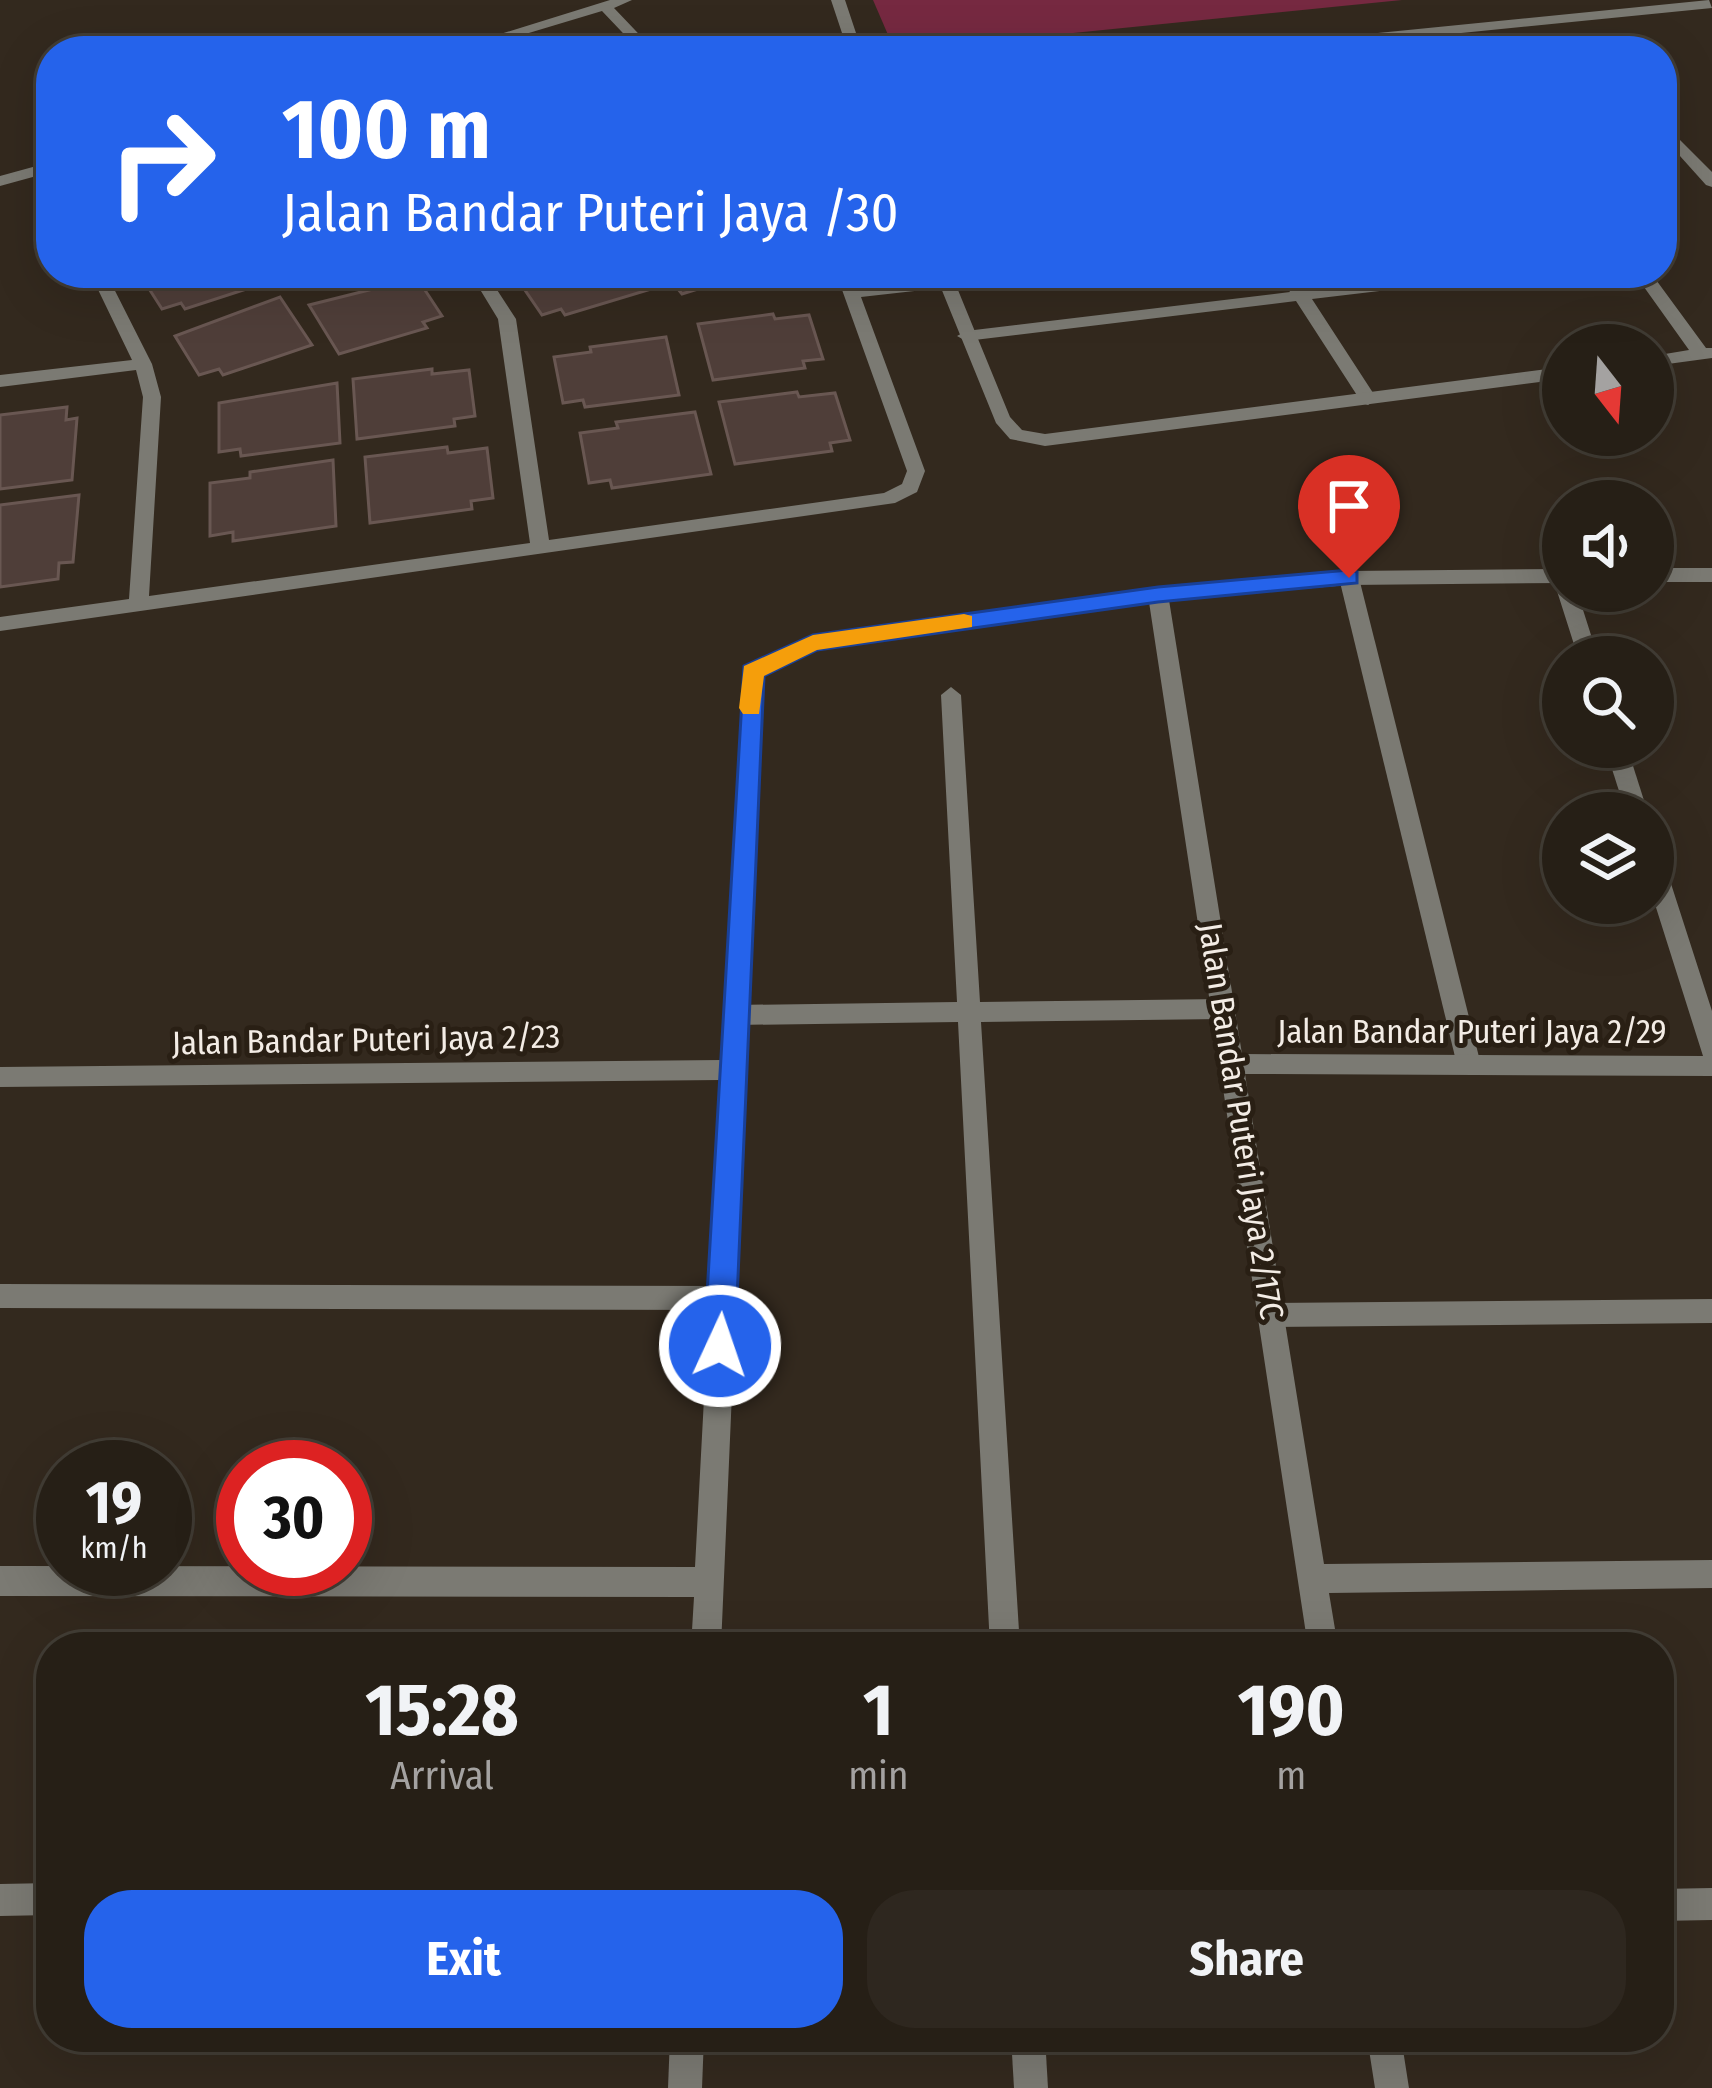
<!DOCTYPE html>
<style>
body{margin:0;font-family:"Fira Sans Condensed",sans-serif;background:#2e271f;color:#f1f3f6;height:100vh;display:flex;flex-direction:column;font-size:45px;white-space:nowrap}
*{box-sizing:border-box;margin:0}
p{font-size:39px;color:#a4a2a1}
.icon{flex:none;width:66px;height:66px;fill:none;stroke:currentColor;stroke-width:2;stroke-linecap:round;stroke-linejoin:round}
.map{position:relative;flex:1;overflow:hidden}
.sheet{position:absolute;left:36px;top:1632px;width:1638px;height:420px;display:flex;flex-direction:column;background:#261f16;border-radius:48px;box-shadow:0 12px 48px #0002,0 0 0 3px #423d35}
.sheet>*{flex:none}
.banner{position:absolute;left:36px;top:36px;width:1641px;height:252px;border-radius:48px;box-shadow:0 12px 48px #0002,0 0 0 3px #423d35;background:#2563eb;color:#fff;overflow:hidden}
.needle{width:78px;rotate:163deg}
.tools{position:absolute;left:1542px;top:324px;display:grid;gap:24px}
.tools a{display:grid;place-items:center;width:132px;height:132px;border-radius:50%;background:#261f16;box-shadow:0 12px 48px #0002,0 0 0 3px #423d35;font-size:60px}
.speed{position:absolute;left:36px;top:1440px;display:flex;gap:24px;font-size:60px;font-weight:700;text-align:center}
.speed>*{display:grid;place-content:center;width:156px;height:156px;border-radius:50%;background:#261f16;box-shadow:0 12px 48px #0002,0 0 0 3px #423d35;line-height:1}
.speed small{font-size:30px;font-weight:400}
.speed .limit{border:18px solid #d22;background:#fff;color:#111}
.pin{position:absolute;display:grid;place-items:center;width:102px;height:102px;color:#fff;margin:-123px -51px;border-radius:50% 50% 50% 0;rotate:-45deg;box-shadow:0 0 12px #0007}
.pin .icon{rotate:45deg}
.me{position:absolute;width:132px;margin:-66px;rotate:3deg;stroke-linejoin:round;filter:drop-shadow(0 0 9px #0008)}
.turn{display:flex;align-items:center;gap:42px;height:252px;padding:0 48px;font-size:54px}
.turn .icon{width:156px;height:156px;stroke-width:2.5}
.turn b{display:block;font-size:84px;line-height:102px}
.eta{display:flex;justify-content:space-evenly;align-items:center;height:204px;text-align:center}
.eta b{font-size:72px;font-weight:700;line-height:84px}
.cta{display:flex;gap:24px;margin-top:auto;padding:24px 48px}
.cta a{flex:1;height:138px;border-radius:48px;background:#2563eb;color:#fff;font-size:48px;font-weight:700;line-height:138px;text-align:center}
.cta a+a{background:#2e271f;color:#f1f3f6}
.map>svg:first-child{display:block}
.green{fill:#762941}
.building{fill:#4f3e39;stroke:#695752;stroke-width:3}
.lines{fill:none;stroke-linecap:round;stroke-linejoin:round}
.service{fill:#7b7a73;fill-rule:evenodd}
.minor{fill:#7b7a73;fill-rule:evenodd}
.route{fill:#2563eb;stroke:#184099;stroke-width:3}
.slow{fill:#f59e0b}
.labels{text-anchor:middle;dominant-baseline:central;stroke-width:10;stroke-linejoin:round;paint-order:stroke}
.street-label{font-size:33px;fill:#f3ece5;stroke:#291f14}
</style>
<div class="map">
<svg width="1712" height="2088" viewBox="0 0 1712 2088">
<rect width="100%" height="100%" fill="#33291e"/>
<!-- green -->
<polygon class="green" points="873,0 1402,0 895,51"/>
<!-- building -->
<g class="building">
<polygon points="139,273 266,273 271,281 185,309 181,303 162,309"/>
<polygon points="529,273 635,273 648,290 565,315 561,309 542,315 516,277"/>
<polygon points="665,273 749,273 682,294"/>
<polygon points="417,278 442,316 423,322 427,328 339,354 309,305"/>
<polygon points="280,297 312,345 223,375 219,369 199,375 175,336"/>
<polygon points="773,314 775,319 809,315 823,359 803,361 805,368 713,380 698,324"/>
<polygon points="666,337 679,395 585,407 583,400 563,403 554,357 591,352 590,347"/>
<polygon points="432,369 432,374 469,370 475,416 454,419 455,426 357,439 353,379"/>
<polygon points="337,383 340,443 241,456 240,449 219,452 219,403"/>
<polygon points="797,392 799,397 835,393 850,440 830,443 832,451 735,464 719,402"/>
<polygon points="67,407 66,420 77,418 72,480 0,489 0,415"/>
<polygon points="695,412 711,474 612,488 610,480 589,483 580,433 618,428 616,422"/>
<polygon points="447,447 448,453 487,448 493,498 471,501 472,509 370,523 365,457"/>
<polygon points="333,460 336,526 233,541 233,532 210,536 210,483 250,478 250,472"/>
<polygon points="79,495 73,562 59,563 58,579 0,587 0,505"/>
</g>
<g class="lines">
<!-- service -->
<g class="service">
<polygon points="1662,122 1712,172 1712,187 1706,185 1662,136"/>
<polygon points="1278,273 1294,273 1306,290 1447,273 1497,273 1489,278 1312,299 1377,399 1368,405 1362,403 1296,301 966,341 957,336 966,331 1290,292"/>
<polygon points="1349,571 1359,578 1481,1065 1478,1072 1469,1075 1460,1072 1457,1065 1339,578"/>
<polygon points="951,687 961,695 980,1002 1223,999 1231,1002 1235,1009 1231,1016 1223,1019 981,1022 1020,1647 990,1647 958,1022 736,1025 728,1022 724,1015 728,1008 736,1005 957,1002 941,695"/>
<polygon points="0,1284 722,1286 731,1289 735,1298 731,1307 722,1310 0,1308"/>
<polygon points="1712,1299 1712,1323 1271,1327 1262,1324 1258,1315 1262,1306 1271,1303"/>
<polygon points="51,1883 51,1915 0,1916 0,1884"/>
<polygon points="1712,1888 1712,1920 1659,1921 1659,1889"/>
<polygon points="1011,2037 1045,2037 1048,2088 1014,2088"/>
</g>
<!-- minor -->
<g class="minor">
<polygon points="610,0 632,0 614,8 655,51 640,51 602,11 469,51 446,51"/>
<polygon points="831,0 845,0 862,51 848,51"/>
<polygon points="1709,0 1712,8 1282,51 1231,51 1238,47"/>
<polygon points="51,162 51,172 0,186 0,176"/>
<polygon points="90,273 106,273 152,364 161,397 149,596 530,543 498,319 470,273 486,273 516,319 549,540 884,493 902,484 907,471 836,273 852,273 858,287 951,273 1010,417 1022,430 1045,434 1563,367 1563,379 1045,446 1010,439 996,423 941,288 861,297 925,471 917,492 895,503 0,631 0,617 129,599 143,397 136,370 0,387 0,375 132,360"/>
<polygon points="1634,273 1651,273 1706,348 1712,348 1712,358 1653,366 1653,356 1689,350"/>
<rect x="1653" y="568" width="59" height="14"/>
<polygon points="1563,569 1563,583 1349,585 1169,600 1242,1054 1703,1056 1653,898 1653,853 1664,862 1712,1011 1712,1076 1245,1074 1324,1564 1712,1560 1712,1588 1329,1593 1338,1647 1308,1647 1149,602 817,650 763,676 721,1647 691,1647 694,1597 0,1596 0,1566 695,1567 721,1080 0,1087 0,1067 722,1060 746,667 813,636 1158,587 1349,571"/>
<polygon points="1563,585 1563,591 1577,591 1598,657 1578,657 1557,591"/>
<polygon points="1605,747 1627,747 1648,813 1626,813"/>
<polygon points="670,2037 704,2037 702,2088 668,2088"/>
<polygon points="1367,2037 1401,2037 1409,2088 1375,2088"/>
</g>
</g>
<!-- route -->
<polygon class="route" points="1349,570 1357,572 1357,583 1158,602 817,650 764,676 735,1346 730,1356 720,1360 709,1356 704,1346 744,666 813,635 1158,587"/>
<!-- slow -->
<polygon class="slow" points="964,614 972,616 972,627 817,650 764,676 759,714 743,714 739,708 744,666 813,635"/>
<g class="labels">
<!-- street labels -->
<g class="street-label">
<text x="1472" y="1032">Jalan Bandar Puteri Jaya 2/29</text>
<text transform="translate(366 1040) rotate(-1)">Jalan Bandar Puteri Jaya 2/23</text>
<text transform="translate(1241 1121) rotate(81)">Jalan Bandar Puteri Jaya 2/17C</text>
</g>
</g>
</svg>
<div class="tools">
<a><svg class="needle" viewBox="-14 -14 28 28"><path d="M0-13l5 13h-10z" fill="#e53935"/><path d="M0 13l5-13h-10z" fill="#a4a2a1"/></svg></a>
<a><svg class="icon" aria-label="sound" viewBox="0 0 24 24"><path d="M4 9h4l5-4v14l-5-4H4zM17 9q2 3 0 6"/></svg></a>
<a><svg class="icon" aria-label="search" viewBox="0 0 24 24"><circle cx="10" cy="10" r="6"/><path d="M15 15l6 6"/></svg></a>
<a><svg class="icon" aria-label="layers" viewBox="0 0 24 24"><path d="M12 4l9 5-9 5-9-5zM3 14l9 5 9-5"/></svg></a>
</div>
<div class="speed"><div>19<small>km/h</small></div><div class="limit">30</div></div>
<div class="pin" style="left:1349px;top:578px;background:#d93025"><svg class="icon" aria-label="arrive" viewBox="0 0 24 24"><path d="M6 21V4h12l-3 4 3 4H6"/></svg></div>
<svg class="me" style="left:720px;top:1346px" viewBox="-20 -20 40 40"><circle r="17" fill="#2563eb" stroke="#fff" stroke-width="3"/><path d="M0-11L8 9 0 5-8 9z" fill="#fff"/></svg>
<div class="banner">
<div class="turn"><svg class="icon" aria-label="right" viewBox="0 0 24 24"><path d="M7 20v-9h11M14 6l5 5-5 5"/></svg><div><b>100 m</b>Jalan Bandar Puteri Jaya /30</div></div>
</div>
<section class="sheet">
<div class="eta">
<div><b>15:28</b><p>Arrival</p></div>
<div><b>1</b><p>min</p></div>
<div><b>190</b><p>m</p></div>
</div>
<div class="cta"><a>Exit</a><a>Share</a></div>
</section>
</div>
